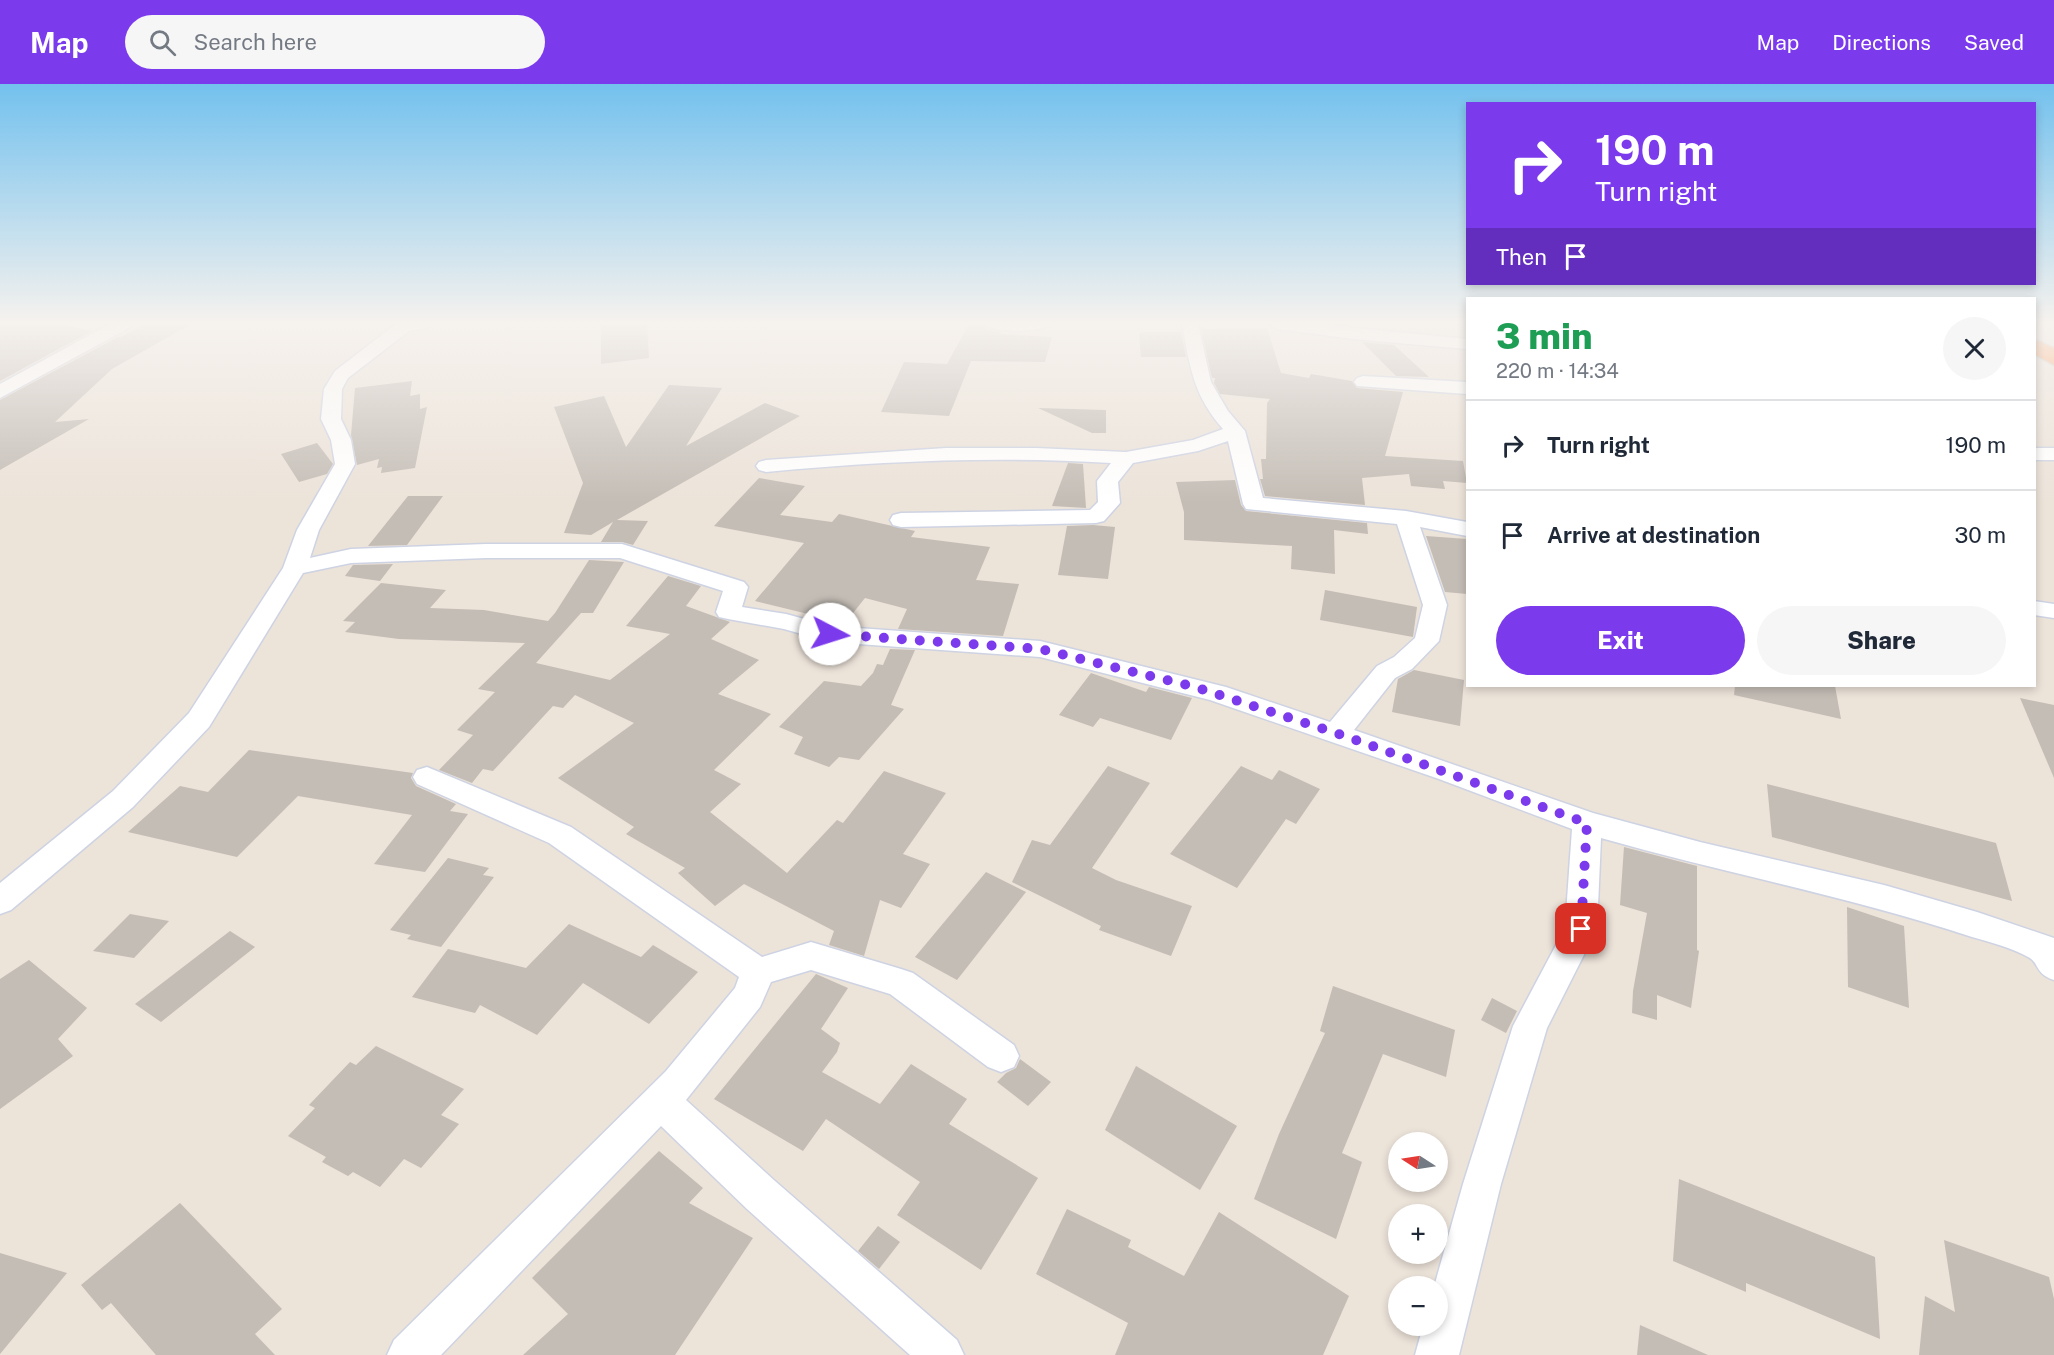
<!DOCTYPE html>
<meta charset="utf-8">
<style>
body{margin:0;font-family:"Public Sans",sans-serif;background:#f6f6f7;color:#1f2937;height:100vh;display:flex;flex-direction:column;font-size:22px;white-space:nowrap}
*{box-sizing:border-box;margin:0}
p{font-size:20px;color:#747a83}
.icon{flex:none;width:33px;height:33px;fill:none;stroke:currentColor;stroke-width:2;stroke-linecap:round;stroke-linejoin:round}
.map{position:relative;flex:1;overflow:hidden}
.drawer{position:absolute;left:1466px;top:213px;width:570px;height:390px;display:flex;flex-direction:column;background:#fff;border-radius:0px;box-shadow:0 3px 9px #0003}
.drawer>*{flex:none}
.guide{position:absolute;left:1466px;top:18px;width:570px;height:183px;border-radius:0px;box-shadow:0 3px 9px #0003;background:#7c3aed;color:#fff;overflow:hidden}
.needle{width:39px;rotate:282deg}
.tools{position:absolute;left:1388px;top:1048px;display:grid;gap:12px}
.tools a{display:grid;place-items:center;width:60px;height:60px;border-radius:50%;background:#fff;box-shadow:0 3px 9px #0003;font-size:30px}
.pin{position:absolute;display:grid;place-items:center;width:51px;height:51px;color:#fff;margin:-26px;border-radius:12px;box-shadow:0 3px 9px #0006}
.me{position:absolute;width:66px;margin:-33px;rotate:95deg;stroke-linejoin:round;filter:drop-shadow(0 0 4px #0008)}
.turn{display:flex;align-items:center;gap:21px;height:126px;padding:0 30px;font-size:27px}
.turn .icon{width:78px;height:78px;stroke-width:2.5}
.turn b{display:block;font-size:42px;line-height:51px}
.then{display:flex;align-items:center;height:57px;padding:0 30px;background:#0003;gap:12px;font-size:22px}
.round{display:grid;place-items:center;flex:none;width:63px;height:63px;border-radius:32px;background:#f6f6f7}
.summary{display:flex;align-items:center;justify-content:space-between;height:102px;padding:0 30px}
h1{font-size:36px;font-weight:800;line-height:45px;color:#1e9e55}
.action{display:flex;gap:12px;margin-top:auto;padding:12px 30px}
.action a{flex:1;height:69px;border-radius:36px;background:#7c3aed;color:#fff;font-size:24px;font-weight:800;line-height:69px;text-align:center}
.action a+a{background:#f6f6f7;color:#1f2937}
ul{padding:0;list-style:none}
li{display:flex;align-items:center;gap:18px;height:90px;padding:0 30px;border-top:2px solid #e0e1e3}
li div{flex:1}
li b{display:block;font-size:22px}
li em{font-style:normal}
header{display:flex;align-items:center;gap:36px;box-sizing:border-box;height:84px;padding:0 30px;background:#7c3aed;color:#fff}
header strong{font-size:28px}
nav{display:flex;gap:33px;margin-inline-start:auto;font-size:21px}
.search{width:420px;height:54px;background:#f6f6f7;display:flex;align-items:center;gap:15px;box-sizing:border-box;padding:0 21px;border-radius:33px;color:#747a83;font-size:22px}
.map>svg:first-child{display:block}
.building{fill:#c4bdb6}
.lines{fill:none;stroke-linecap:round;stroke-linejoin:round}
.street-casing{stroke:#ced3e3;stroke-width:3}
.highway-casing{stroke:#c7c7c7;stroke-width:3}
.street{fill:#fff;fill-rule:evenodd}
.highway{fill:#ff9651;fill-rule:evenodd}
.route{stroke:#7c3aed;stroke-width:10;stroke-dasharray:0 18}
</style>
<header>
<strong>Map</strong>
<div class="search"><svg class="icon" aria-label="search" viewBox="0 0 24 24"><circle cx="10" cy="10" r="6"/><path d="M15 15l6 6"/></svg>Search here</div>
<nav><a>Map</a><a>Directions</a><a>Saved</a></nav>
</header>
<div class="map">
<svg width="2054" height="1271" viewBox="0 0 2054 1271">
<rect width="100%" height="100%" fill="#ece3d9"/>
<!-- building -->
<g class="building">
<polygon points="0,240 58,240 92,247 0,297"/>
<polygon points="146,240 191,240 112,285 55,338 89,335 0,386 0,316 118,253 121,253"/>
<polygon points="601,240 647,240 649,274 601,280"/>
<polygon points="969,240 983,240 985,245 1001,248 1000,250 1052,253 1045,278 971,277 949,332 881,328 904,278 947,280"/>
<polygon points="1267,244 1281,289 1309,294 1311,290 1352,297 1357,304 1403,308 1385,372 1463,377 1467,399 1443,397 1445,405 1411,402 1409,390 1362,394 1365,421 1265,412 1260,395 1263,395 1261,375 1266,375 1267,319 1270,315 1220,310 1214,299 1215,294 1212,294 1201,245"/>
<polygon points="1142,248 1181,248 1186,273 1141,273 1139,250"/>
<polygon points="1362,258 1394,261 1429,293 1396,292"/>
<polygon points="412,297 410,312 420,310 420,325 427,323 415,384 381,389 382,383 377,384 379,375 357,381 351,351 355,304"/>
<polygon points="669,301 722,304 686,362 765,319 800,332 617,436 648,437 633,461 622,458 601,458 613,438 591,451 564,449 583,399 554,323 604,312 626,363"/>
<polygon points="1038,324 1106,326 1106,349 1092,349"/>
<polygon points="317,359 333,380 327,390 299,398 281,370"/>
<polygon points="1068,379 1083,380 1086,424 1052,422"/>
<polygon points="759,394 805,402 780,431 832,438 839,430 915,447 911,453 990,463 976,496 1019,500 1003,552 898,545 907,525 865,514 845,539 755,517 804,459 714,442"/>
<polygon points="1235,396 1241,421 1246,427 1367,439 1368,450 1334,446 1335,490 1291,485 1292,462 1184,456 1184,428 1176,398"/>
<polygon points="408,412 443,412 407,461 368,462"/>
<polygon points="1093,441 1115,443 1108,495 1058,491 1067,442"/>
<polygon points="1426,452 1467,455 1467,510 1445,508"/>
<polygon points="589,476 624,478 593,529 581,529 536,579 610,596 670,550 626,542 668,492 701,502 686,522 730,538 711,555 759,576 718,610 771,630 714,686 741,700 710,728 787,789 837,736 843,739 884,687 946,709 903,770 930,780 901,824 880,816 864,872 829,861 834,847 744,800 715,822 678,789 685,784 626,750 634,743 558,694 634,639 575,611 563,624 553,622 493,687 483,685 472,699 439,686 473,651 457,646 495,608 478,605 525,559 399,555 345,548 355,538 343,537 381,499 446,506 430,524 484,526 548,537 555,529"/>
<polygon points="393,480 380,497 345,492 353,481"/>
<polygon points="1325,506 1417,523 1413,553 1320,536"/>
<polygon points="890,565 915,566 891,621 904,625 859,676 839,673 829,683 794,670 803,653 779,643 824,597 861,602 873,589 877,580 883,581"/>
<polygon points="1414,586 1464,596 1460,642 1392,628 1398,595"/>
<polygon points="1091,589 1146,608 1149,603 1192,614 1171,656 1100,634 1093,643 1059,631"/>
<polygon points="1735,602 1835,602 1841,635 1734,611"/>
<polygon points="2020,614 2054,621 2054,694"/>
<polygon points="249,666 413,689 411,694 416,702 456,720 450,727 468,730 425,788 374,780 412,731 298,712 237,773 128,748 180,702 208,708"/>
<polygon points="1108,682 1150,699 1092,784 1116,796 1192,822 1171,872 1099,846 1101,842 1012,798 1032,756 1050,761"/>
<polygon points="1241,682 1272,696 1279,686 1320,705 1296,740 1286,735 1237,804 1170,770"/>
<polygon points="1767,700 1996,759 2012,817 1772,753"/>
<polygon points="1624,763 1697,782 1697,866 1699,867 1691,924 1657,911 1657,936 1632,929 1633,907 1647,829 1620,821"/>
<polygon points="448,774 489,784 483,791 494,793 441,863 407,855 411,851 390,846"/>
<polygon points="986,788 1026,808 957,896 915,873"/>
<polygon points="1847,823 1904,842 1909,924 1848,903"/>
<polygon points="130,830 169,837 134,874 93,867"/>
<polygon points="569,840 641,873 653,861 698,888 649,940 583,899 537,951 480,921 475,929 412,913 448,865 526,884"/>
<polygon points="230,847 255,863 161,938 135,920"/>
<polygon points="29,876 87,924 58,955 73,972 0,1025 0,895"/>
<polygon points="816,890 848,904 821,945 840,959 837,968 822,988 880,1020 911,980 967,1015 949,1040 1038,1094 981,1186 897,1131 920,1098 826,1035 803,1067 714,1015"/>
<polygon points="1333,902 1455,946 1446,993 1383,970 1342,1069 1362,1078 1336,1155 1254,1115 1279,1050 1325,949 1320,947"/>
<polygon points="1492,914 1517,927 1506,949 1481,936"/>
<polygon points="376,962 464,1005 441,1031 459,1040 421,1084 404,1075 380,1103 353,1088 348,1092 322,1078 326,1073 288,1052 315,1024 309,1021 350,978 356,981"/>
<polygon points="1020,975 1051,998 1028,1022 997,998 1006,989 1016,984"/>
<polygon points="1136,982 1237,1042 1200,1106 1105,1046"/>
<polygon points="659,1067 703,1104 689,1119 753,1154 675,1271 523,1271 568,1230 532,1194"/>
<polygon points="1679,1095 1875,1173 1880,1255 1746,1199 1746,1208 1673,1177"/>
<polygon points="180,1119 282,1225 255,1250 275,1271 156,1271 111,1219 102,1226 81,1201"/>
<polygon points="1067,1125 1131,1156 1128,1163 1184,1192 1219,1128 1349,1212 1323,1271 1115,1271 1128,1239 1036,1190"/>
<polygon points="878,1142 900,1158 879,1185 858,1167"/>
<polygon points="1944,1156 2049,1193 2054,1215 2054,1271 1919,1271 1925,1212 1955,1228"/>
<polygon points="0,1169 67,1189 0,1270"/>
<polygon points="1640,1241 1708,1271 1637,1271"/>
</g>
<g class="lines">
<defs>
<g id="street">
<polygon points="110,240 131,240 129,244 0,314 0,300"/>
<path d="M396 240H429L427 244 409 247 348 294 342 305 341 335 351 356 355 380 319 446 310 474 351 465 486 460H622L744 498 748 503 742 523 786 530 830 542 1040 557 1226 603 1330 638 1377 582 1394 573 1415 554 1423 521 1397 440 1246 425 1243 420 1228 357 1198 367 1133 379 1118 398 1120 419 1104 437 1096 439 901 443 893 441 890 436 893 431 901 429 1090 426 1098 418 1097 397 1111 379C996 372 881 377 766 388L759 386 756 382 759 378 766 376 946 364H1036L1126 368 1193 356 1223 345C1193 311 1190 283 1182 240H1198L1211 298 1228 327 1245 347 1263 414 1406 427 1467 438V452L1420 443 1447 521 1439 557 1412 585 1395 594 1354 646 1593 729 1700 758 1884 801 1977 828 2054 854V896C2034 889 2040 879 2028 873 2012 864 1990 858 1972 853 1851 813 1724 789 1601 754L1597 845 1547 944 1501 1100 1459 1271H1415L1423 1242H1437V1203H1434L1463 1100 1513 942 1565 844 1572 745 1439 695 1210 616 1040 573 830 558 784 545 728 535 719 533 716 528 723 507 620 474H486L351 479 303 489 209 643 133 723 11 826 0 830V799L113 707 189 629 283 484 297 446 335 380 331 356 321 335 324 305 335 287Z"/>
<path d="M985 240H1050C1042 249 993 249 985 240Z"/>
<polygon points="1270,240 1318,240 1467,255 1467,265 1353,255 1278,245"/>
<polygon points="1363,292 1467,298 1467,310 1357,302 1354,298 1357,294"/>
<rect x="2034" y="364" width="20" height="12"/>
<polygon points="2034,517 2054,520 2054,534 2034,531"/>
<polygon points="427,683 571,743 762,873 811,858 901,885 913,889 1014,961 1019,972 1014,983 1001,988 988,983 890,910 811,886 771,898 760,923 686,1016 775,1097 957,1256 964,1271 910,1271 747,1125 661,1042 441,1271 387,1271 394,1256 666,987 735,904 739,893 549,759 417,700 413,693 417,686"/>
</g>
<polygon id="highway" points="2034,255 2054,264 2054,281 2034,270"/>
</defs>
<!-- street casing -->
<use href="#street" class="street-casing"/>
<!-- highway casing -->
<use href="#highway" class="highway-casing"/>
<!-- street -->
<use href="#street" class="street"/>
<!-- highway -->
<use href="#highway" class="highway"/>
</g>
<!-- sky -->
<linearGradient id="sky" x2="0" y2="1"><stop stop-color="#73c1ee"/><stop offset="0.57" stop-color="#f6f2ee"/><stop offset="1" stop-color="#f6f2ee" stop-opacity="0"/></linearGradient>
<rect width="2054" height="418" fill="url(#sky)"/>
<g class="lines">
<!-- route -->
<polyline class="route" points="830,550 1040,565 1195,603 1336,649 1587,739 1581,845"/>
</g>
</svg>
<div class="tools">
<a><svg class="needle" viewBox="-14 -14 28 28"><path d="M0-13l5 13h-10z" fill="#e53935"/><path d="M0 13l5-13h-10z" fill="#747a83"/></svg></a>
<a>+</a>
<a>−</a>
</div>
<div class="pin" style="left:1581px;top:845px;background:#d93025"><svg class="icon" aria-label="arrive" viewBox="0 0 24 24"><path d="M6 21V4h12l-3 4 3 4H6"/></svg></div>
<svg class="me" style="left:830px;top:550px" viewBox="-20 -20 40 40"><circle r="19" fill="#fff"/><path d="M0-13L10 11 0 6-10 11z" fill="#7c3aed"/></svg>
<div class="guide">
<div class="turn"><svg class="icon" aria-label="right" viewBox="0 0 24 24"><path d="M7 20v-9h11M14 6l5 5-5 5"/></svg><div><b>190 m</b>Turn right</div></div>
<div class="then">Then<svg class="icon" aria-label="arrive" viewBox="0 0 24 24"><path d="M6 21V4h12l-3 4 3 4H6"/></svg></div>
</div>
<section class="drawer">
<div class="summary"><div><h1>3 min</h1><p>220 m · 14:34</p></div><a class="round"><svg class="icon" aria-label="close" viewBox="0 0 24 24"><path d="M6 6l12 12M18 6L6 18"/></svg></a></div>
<ul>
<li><svg class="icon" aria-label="right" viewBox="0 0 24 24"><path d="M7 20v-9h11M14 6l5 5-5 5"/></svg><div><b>Turn right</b></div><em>190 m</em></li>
<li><svg class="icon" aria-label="arrive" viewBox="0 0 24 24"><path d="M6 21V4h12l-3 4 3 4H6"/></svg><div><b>Arrive at destination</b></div><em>30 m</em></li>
</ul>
<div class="action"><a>Exit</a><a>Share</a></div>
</section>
</div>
